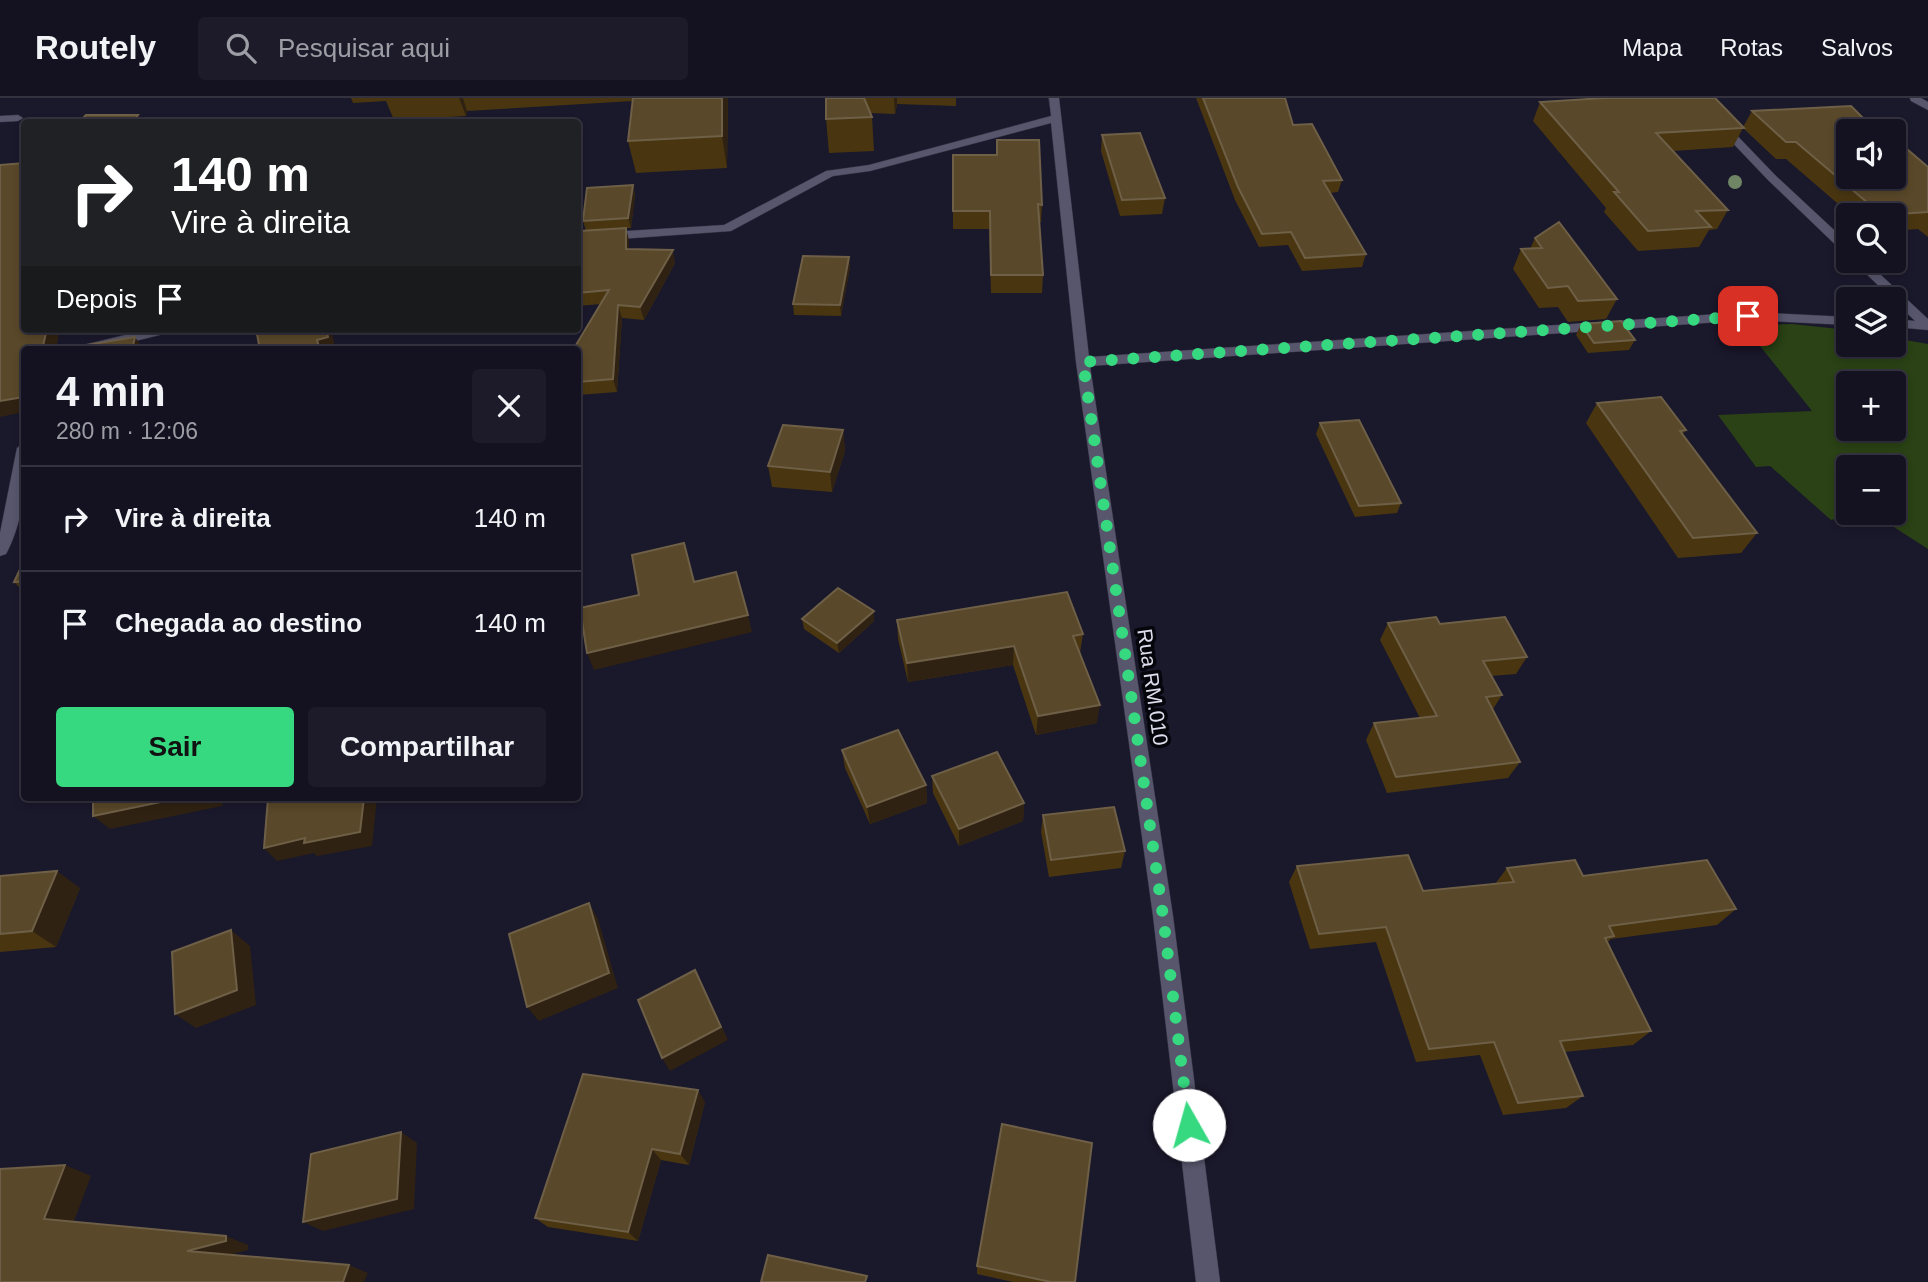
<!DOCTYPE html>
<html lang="pt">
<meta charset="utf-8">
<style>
body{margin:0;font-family:Helvetica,sans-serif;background:#1d1b29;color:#f1f3f6;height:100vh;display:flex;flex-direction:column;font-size:26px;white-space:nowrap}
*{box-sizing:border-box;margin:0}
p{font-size:23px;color:#9d9ea5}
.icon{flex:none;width:38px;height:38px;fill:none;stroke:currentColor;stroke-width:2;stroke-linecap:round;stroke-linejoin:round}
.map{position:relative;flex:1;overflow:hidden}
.panel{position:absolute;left:21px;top:248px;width:560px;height:455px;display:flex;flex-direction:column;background:#141220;border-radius:7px;box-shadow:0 4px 10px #0003,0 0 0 2px #33323e}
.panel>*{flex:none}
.guide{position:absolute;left:21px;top:21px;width:560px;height:214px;border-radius:7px;box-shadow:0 4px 10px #0003,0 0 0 2px #33323e;background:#202124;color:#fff;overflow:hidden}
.fabs{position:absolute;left:1836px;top:21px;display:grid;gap:14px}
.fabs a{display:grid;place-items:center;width:70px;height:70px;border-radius:7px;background:#141220;box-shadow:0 4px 10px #0003,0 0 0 2px #33323e;font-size:35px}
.pin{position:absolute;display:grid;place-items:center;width:60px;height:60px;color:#fff;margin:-30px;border-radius:14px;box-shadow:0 4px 10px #0006}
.me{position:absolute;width:77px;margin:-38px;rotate:353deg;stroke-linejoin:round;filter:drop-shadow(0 0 5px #0008)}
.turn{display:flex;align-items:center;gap:24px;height:147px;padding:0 35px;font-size:32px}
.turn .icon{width:91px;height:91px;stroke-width:2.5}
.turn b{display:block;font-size:49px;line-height:60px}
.then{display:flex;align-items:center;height:66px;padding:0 35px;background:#0003;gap:14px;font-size:26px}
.round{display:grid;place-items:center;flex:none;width:74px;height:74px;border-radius:7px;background:#1d1b29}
.summary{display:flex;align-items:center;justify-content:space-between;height:119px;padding:0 35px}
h1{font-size:42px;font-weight:700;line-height:52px}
.action{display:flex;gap:14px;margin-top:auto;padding:14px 35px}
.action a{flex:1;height:80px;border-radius:7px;background:#36d880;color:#111;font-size:28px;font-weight:700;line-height:80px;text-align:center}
.action a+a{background:#1d1b29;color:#f1f3f6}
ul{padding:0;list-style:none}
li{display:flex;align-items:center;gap:21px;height:105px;padding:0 35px;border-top:2px solid #33323e}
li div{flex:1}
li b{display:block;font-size:26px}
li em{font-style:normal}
header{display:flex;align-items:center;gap:42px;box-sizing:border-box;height:98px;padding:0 35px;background:#141220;border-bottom:2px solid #33323e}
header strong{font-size:33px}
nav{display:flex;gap:38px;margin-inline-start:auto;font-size:24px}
.search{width:490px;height:63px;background:#1d1b29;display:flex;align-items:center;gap:18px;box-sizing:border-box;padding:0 24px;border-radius:7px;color:#9d9ea5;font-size:26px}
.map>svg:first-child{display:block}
.green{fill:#2a4215;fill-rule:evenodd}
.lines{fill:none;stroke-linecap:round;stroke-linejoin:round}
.minor-casing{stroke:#353443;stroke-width:1}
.minor{fill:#57566d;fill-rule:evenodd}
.tree{fill:#6f8566}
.wall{fill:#493611}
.shaded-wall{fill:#302212}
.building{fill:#594829;stroke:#6e5f47;stroke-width:2}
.route{stroke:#36d880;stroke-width:12;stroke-dasharray:0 21.6}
.labels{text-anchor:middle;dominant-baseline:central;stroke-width:7;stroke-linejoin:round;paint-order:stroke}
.street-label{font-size:21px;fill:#ddddeb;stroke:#05050c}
</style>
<header>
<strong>Routely</strong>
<div class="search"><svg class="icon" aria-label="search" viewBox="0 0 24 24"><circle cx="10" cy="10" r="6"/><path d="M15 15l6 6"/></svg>Pesquisar aqui</div>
<nav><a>Mapa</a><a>Rotas</a><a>Salvos</a></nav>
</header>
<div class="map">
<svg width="1928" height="1184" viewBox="0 0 1928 1184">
<rect width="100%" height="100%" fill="#1a182b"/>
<!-- green -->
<path class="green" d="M1792 226 1848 232V247H1894V240L1928 246V451L1872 415H1894V369H1848V415H1859L1831 422 1770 368 1756 369 1718 317 1812 313 1744 228ZM1848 285H1894V331H1848Z"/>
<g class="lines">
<defs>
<g id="minor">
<polygon points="1049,0 1059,0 1089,259 1748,214 1848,219 1848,227 1748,222 1090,268 1173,818 1220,1184 1196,1184 1153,818 1076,264 1051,25 870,73 833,78 731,133 578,144 578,136 724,127 826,73 869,67 1051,18"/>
<polygon points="1690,0 1701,0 1776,78 1848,145 1848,156 1844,155 1768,82"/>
<polygon points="1910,0 1921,0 1928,4 1928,12 1911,3"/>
<polygon points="0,18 18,17 23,20 18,23 0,24"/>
<polygon points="1853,163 1866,163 1928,221 1928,232 1894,229 1894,221 1915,223"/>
<polygon points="150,231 174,231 172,234 98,252 74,252 76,249"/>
<path d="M24 345C27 382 24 422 6 456L0 458V435L17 350Z"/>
</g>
</defs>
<!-- minor casing -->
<use href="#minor" class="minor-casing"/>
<!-- minor -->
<use href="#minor" class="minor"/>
</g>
<!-- trees -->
<circle class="tree" cx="1735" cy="84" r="7"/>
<!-- wall -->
<g class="wall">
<polygon points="351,0 728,0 727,70 636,75 628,43 633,3 467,13 466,18 394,22 386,3 353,5"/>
<polygon points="826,0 956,0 956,8 897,6 895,16 870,15 872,19 874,53 829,55 826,21"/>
<polygon points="1196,0 1285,0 1293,27 1342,82 1338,94 1330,95 1366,156 1362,169 1302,173 1288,147 1259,149 1235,102"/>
<polygon points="1540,4 1743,29 1752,13 1874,31 1928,69 1928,139 1918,131 1894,133 1894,117 1851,117 1786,61 1776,61 1743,30 1733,49 1673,53 1728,112 1717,131 1709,132 1699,149 1638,153 1604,114 1606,110 1533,23"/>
<polygon points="1102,37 1165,100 1162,116 1120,118 1101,53"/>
<polygon points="997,42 1042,107 1041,124 1039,124 1043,177 1042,195 991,195 989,131 953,131 953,57 996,57"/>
<polygon points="633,87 635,97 631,130 626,130 629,143 629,151 675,165 644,222 622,220 617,294 578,297 578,252 601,206 578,208 578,149 586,133 583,123"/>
<polygon points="1535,140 1617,201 1606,221 1568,224 1558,209 1539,210 1513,171 1521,151 1530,151"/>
<polygon points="850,169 841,218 794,217 793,206"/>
<polygon points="1581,226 1635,242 1629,252 1588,255 1576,237"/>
<polygon points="1597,305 1686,332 1683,336 1757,435 1741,455 1678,460 1586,325"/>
<polygon points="1320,325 1401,405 1397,415 1355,419 1316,336"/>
<polygon points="843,332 845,353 832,394 772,389 768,368"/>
<polygon points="24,463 24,494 14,484"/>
<polygon points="802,521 874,523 839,555 804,531"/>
<polygon points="897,522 1083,536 1080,555 1097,625 1036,637 1013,567 908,584 898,541"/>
<polygon points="1388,525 1440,526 1527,559 1516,576 1491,578 1502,597 1493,611 1520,664 1508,680 1387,695 1366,642 1374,625 1420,620 1380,542"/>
<polygon points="842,652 926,687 927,705 870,726 845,670"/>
<polygon points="932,678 1024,705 1023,723 959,748 933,695"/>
<polygon points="1043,717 1125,753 1121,770 1049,779 1041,734"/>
<polygon points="1297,768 1423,793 1495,786 1507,770 1583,778 1736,811 1717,827 1611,841 1608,844 1651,933 1633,947 1564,954 1583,998 1566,1010 1503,1017 1480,957 1416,964 1376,844 1310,851 1289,784"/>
<polygon points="0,778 80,790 56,849 0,854"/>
<polygon points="705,1004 689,1067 661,1062 638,1143 548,1129 535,1120"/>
<polygon points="977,1168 1075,1184 1013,1184 977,1176"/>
</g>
<!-- shaded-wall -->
<g class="shaded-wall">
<polygon points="459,0 463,0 467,13 466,18"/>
<polygon points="722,0 728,0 727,70 722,38"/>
<polygon points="894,0 897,0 897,6 895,16"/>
<polygon points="138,17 143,24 133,24"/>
<polygon points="633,87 635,97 631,130 628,120"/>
<polygon points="626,130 629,143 629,164 626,151"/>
<polygon points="673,152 675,165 644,222 640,209"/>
<polygon points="849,159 850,169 841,218 840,207"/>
<polygon points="618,207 622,220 617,294 613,281"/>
<polygon points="47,231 60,231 56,252 42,252"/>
<polygon points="326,231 331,231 336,252 320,252 317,242"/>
<polygon points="135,239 144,252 132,252"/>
<polygon points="24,299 24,314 0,319 0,303"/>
<polygon points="843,332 845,353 832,394 830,374"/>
<polygon points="874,513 874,523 839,555 837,545"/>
<polygon points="748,517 752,534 594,572 587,555"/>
<polygon points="1014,548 1013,567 908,584 907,565"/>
<polygon points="1100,607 1097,625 1036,637 1038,618"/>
<polygon points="926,687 927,705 870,726 867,709"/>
<polygon points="180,700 224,700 222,708 110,731 93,718"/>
<polygon points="364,700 377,700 372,748 317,758 314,755 277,763 264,750"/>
<polygon points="1024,705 1023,723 959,748 959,731"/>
<polygon points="57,773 80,790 56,849 32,833"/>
<polygon points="589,805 598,821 618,890 539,923 527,909"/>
<polygon points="231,832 250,848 256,907 196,930 175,916"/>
<polygon points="695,872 728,942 670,973 662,960"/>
<polygon points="698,992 705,1004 689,1067 680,1056"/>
<polygon points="401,1034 417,1045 414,1111 323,1133 303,1124"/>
<polygon points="652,1051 661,1062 638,1143 628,1134"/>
<polygon points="65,1067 91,1078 71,1131 44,1121"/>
<polygon points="226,1138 248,1147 248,1152 210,1162 187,1153"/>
<polygon points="349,1167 368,1175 364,1184 343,1184"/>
</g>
<!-- building -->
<g class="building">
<polygon points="633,0 722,0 722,38 628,43"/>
<polygon points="826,0 864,0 872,19 826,21"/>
<polygon points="1203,0 1285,0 1293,27 1312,26 1342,82 1323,83 1366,156 1305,160 1291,134 1262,136 1238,89"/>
<polygon points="1605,0 1715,0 1744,30 1656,35 1728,112 1696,113 1711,129 1648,133 1614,94 1619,94 1540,4"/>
<polygon points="1851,8 1874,31 1882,30 1886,33 1848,33 1848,79 1894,79 1894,40 1928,69 1928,114 1882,117 1796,44 1786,44 1752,13"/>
<polygon points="86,17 138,17 133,24 79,24"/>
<polygon points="1140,35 1165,100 1122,102 1102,37"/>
<polygon points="997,42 1039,42 1042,107 1038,106 1043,177 991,177 990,113 953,113 953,57 997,57"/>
<polygon points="24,65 24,231 47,231 42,252 24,252 24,299 0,303 0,67"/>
<polygon points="633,87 628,120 583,123 587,90"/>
<polygon points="1559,124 1617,201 1578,203 1568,188 1548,190 1521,151 1542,150 1535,140"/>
<polygon points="626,130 626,151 673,152 640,209 618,207 613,281 578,284 578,252 573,252 609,192 578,195 578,149 580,133"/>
<polygon points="803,158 849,159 840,207 793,206"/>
<polygon points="1621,223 1635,242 1594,245 1581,226"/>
<polygon points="256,231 326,231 328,239 317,242 320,252 260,252"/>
<polygon points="135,239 132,252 57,252"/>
<polygon points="1661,299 1686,332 1680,333 1757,435 1693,440 1597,305"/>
<polygon points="1359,322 1401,405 1359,408 1320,325"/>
<polygon points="783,327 843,332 830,374 768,368"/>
<polygon points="684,445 694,484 736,474 748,517 587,555 580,510 639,497 632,457"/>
<polygon points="24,463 24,483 14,484"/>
<polygon points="838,490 874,513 837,545 802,521"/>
<polygon points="1067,494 1083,536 1073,538 1100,607 1038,618 1014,548 907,565 897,522"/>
<polygon points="1436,519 1440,526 1505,519 1527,559 1483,563 1502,597 1486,599 1520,664 1396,679 1374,625 1437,618 1388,525"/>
<polygon points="898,632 926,687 867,709 842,652"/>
<polygon points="997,654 1024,705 959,731 932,678"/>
<polygon points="93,700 180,700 93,718"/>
<polygon points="268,700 364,700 360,734 304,745 305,740 264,750"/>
<polygon points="1114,709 1125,753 1051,762 1043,717"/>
<polygon points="1408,757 1423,793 1514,784 1507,770 1575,762 1583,778 1707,762 1736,811 1609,828 1614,838 1605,840 1651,933 1560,943 1583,998 1518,1005 1494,944 1429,951 1386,829 1319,836 1297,768"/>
<polygon points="57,773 32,833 0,836 0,778"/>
<polygon points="589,805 609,875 527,909 509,836"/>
<polygon points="231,832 237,892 175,916 172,854"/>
<polygon points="695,872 721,929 662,960 638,902"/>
<polygon points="583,976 698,992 680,1056 652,1051 628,1134 535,1120"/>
<polygon points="1002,1026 1092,1045 1075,1184 1051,1184 977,1168"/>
<polygon points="401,1034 397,1101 303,1124 311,1056"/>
<polygon points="65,1067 44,1121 226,1138 226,1143 187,1153 349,1167 343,1184 0,1184 0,1071"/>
<polygon points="768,1157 867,1178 865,1184 761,1184"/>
</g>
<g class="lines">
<!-- route -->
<polyline class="route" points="1189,1027 1163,818 1083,264 1748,218"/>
</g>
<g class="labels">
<!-- street labels -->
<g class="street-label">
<text transform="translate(1153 589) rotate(82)">Rua RM.010</text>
</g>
</g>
</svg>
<div class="fabs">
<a><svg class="icon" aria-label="sound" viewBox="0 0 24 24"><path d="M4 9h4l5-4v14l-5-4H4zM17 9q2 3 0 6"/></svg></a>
<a><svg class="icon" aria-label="search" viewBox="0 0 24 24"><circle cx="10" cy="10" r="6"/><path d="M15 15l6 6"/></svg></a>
<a><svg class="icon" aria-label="layers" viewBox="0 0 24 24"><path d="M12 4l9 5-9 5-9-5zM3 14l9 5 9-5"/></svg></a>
<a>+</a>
<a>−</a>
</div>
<div class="pin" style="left:1748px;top:218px;background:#d93025"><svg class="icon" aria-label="arrive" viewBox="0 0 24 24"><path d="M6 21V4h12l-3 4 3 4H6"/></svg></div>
<svg class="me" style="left:1189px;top:1027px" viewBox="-20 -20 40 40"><circle r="19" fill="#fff"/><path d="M0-13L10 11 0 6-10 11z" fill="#36d880"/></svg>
<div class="guide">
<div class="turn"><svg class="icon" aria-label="right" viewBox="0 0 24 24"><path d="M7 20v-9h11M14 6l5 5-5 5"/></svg><div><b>140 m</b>Vire à direita</div></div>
<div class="then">Depois<svg class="icon" aria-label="arrive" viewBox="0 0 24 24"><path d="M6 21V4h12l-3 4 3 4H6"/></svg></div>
</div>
<section class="panel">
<div class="summary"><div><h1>4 min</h1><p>280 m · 12:06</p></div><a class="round"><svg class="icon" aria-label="close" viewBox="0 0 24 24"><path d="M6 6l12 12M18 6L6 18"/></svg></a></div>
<ul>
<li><svg class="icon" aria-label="right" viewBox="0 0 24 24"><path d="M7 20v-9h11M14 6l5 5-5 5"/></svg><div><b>Vire à direita</b></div><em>140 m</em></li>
<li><svg class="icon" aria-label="arrive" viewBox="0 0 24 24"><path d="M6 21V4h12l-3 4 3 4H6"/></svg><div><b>Chegada ao destino</b></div><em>140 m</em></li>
</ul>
<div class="action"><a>Sair</a><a>Compartilhar</a></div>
</section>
</div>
